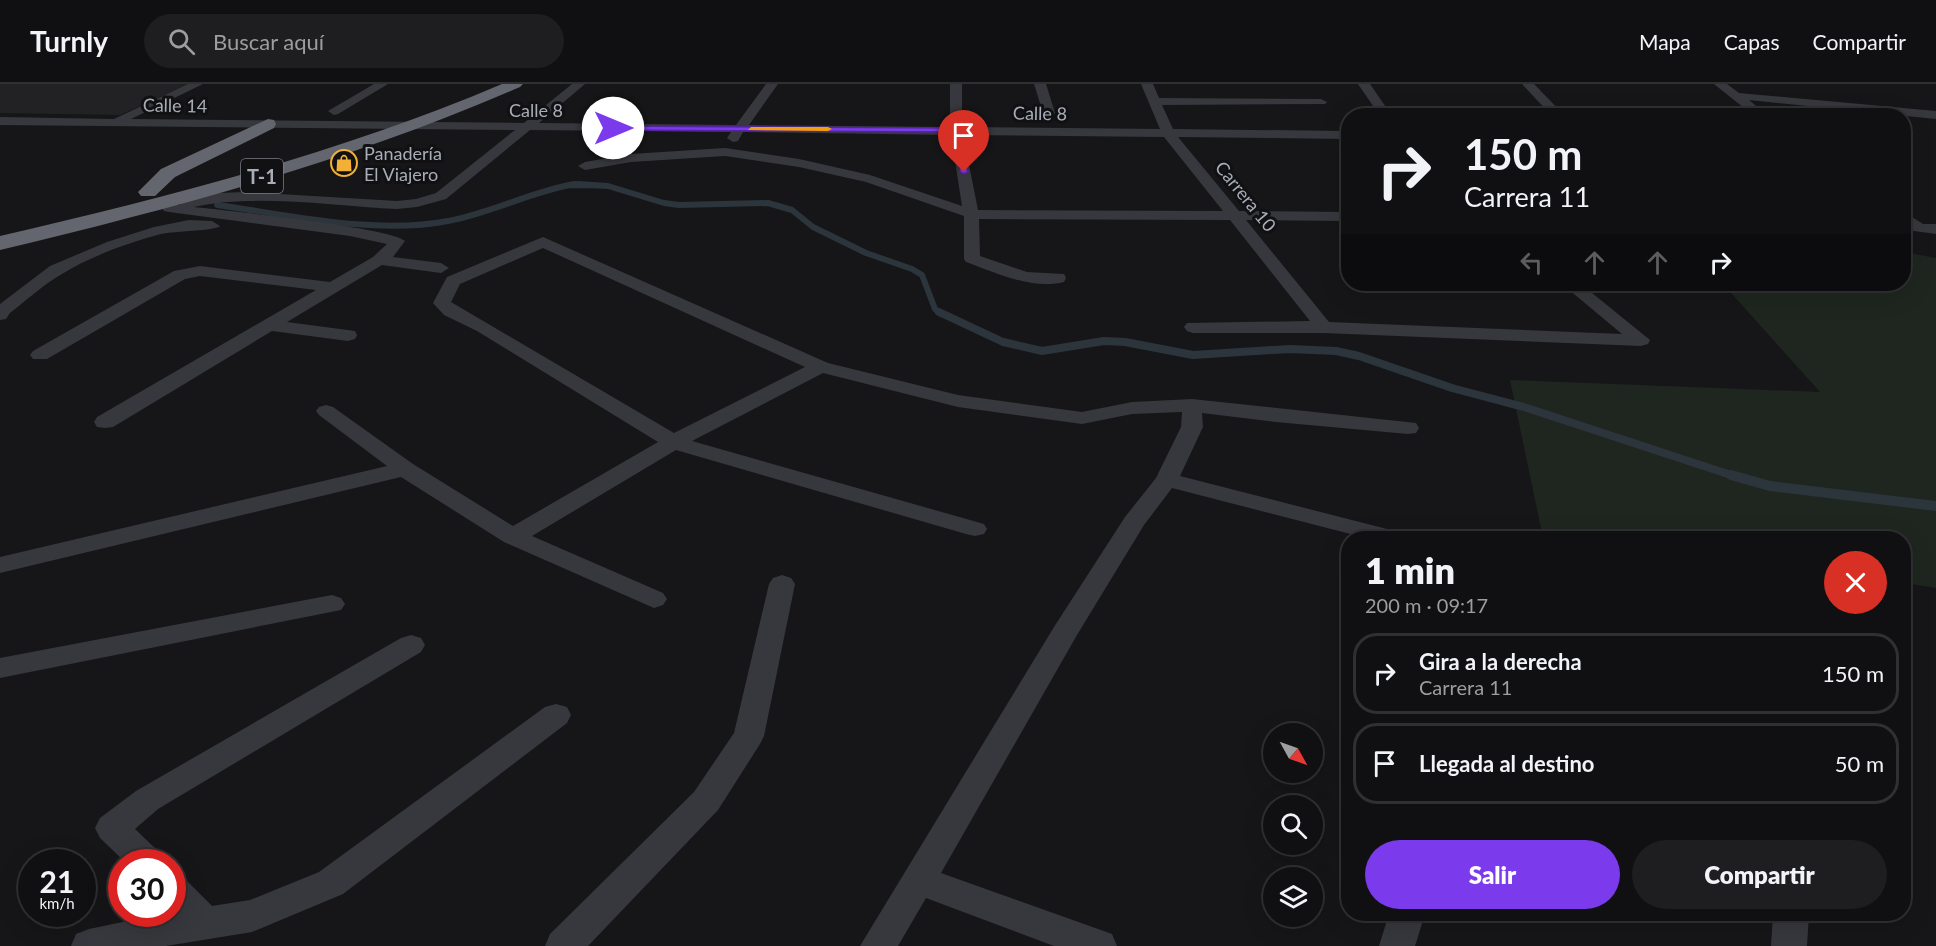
<!DOCTYPE html>
<html lang="es">
<meta charset="utf-8">
<style>
body{margin:0;font-family:Lato,sans-serif;background:#1e1e20;color:#f1f3f6;height:100vh;display:flex;flex-direction:column;font-size:22px;white-space:nowrap}
*{box-sizing:border-box;margin:0}
p{font-size:20px;color:#9c9d9f}
.icon{flex:none;width:33px;height:33px;fill:none;stroke:currentColor;stroke-width:2;stroke-linecap:round;stroke-linejoin:round}
.map{position:relative;flex:1;overflow:hidden}
.side{position:absolute;left:1341px;top:447px;width:570px;height:390px;display:flex;flex-direction:column;background:#101012;border-radius:24px;box-shadow:0 6px 24px #0002,0 0 0 2px #303032}
.side>*{flex:none}
.hud{position:absolute;left:1341px;top:24px;width:570px;height:183px;border-radius:24px;box-shadow:0 6px 24px #0002,0 0 0 2px #303032;background:#101012;color:#f1f3f6;overflow:hidden}
.needle{width:39px;rotate:130deg}
.controls{position:absolute;left:1263px;top:639px;display:grid;gap:12px}
.controls a{display:grid;place-items:center;width:60px;height:60px;border-radius:50%;background:#101012;box-shadow:0 6px 24px #0002,0 0 0 2px #303032;font-size:30px}
.speed{position:absolute;left:18px;top:765px;display:flex;gap:12px;font-size:30px;font-weight:700;text-align:center}
.speed>*{display:grid;place-content:center;width:78px;height:78px;border-radius:50%;background:#101012;box-shadow:0 6px 24px #0002,0 0 0 2px #303032;line-height:1}
.speed small{font-size:15px;font-weight:400}
.speed .limit{border:9px solid #d22;background:#fff;color:#111}
.pin{position:absolute;display:grid;place-items:center;width:51px;height:51px;color:#fff;margin:-62px -26px;border-radius:50% 50% 50% 0;rotate:-45deg;box-shadow:0 0 6px #0007}
.pin .icon{rotate:45deg}
.me{position:absolute;width:66px;margin:-33px;rotate:90deg;stroke-linejoin:round;filter:drop-shadow(0 0 4px #0008)}
.turn{display:flex;align-items:center;gap:21px;height:126px;padding:0 24px;font-size:27px}
.turn .icon{width:78px;height:78px;stroke-width:2.5}
.turn b{display:block;font-size:42px;line-height:51px}
.lanes{display:flex;align-items:center;height:57px;padding:0 24px;background:#0003;justify-content:center;gap:30px;direction:ltr}
.lanes .off{opacity:.35}
.round{display:grid;place-items:center;flex:none;width:63px;height:63px;border-radius:32px;background:#1e1e20}
.head{display:flex;align-items:center;justify-content:space-between;height:102px;padding:0 24px}
h1{font-size:36px;font-weight:800;line-height:45px}
.button{display:flex;gap:12px;margin-top:auto;padding:12px 24px}
.button a{flex:1;height:69px;border-radius:36px;background:#7c3aed;color:#fff;font-size:24px;font-weight:800;line-height:69px;text-align:center}
.button a+a{background:#1e1e20;color:#f1f3f6}
ul{padding:0;list-style:none}
li{display:flex;align-items:center;gap:18px;height:81px;margin:0 12px 9px;padding:0 12px;border:3px solid #303032;border-radius:24px}
li div{flex:1}
li b{display:block;font-size:22px}
li em{font-style:normal}
header{display:flex;align-items:center;gap:36px;box-sizing:border-box;height:84px;padding:0 30px;background:#101012;border-bottom:2px solid #303032}
header strong{font-size:28px}
nav{display:flex;gap:33px;margin-inline-start:auto;font-size:21px}
.search{width:420px;height:54px;background:#1e1e20;display:flex;align-items:center;gap:15px;box-sizing:border-box;padding:0 21px;border-radius:33px;color:#9c9d9f;font-size:22px}
.map>svg:first-child{display:block}
.built{fill:#222225}
.green{fill:#1e261f}
.lines{fill:none;stroke-linecap:round;stroke-linejoin:round}
.stream-far3{stroke:#2c353c;stroke-width:4.5}
.stream-far2{stroke:#2c353c;stroke-width:6}
.stream-far1{stroke:#2c353c;stroke-width:8}
.stream{stroke:#2c353c;stroke-width:10}
.street{fill:#37383d;fill-rule:evenodd}
.highway{fill:#63666e;fill-rule:evenodd}
.route{fill:#7c3aed;stroke:#51269a;stroke-width:1.5}
.slow{fill:#f59e0b}
.labels{text-anchor:middle;dominant-baseline:central;stroke-width:6;stroke-linejoin:round;paint-order:stroke}
.far-street-label{font-size:18px;fill:#a8adb8;stroke:#111113}
.far-poi-label{font-size:18px;fill:#a8adb8;stroke:#111113;text-anchor:start}
.shield{fill:#111113;stroke:#7b7e86;stroke-width:1.5}
.shield-label{font-size:20px;font-weight:bold;fill:#a8adb8}
</style>
<header>
<strong>Turnly</strong>
<div class="search"><svg class="icon" aria-label="search" viewBox="0 0 24 24"><circle cx="10" cy="10" r="6"/><path d="M15 15l6 6"/></svg>Buscar aquí</div>
<nav><a>Mapa</a><a>Capas</a><a>Compartir</a></nav>
</header>
<div class="map">
<svg width="1936" height="862" viewBox="0 0 1936 862">
<rect width="100%" height="100%" fill="#161618"/>
<!-- built -->
<polygon class="built" points="0,0 188,0 120,31 0,29"/>
<!-- green -->
<polygon class="green" points="1904,168 1936,174 1936,504 1904,499 1904,454 1580,454 1542,449 1510,296 1820,308 1723,200 1904,200"/>
<g class="lines">
<!-- stream-far3 -->
<polyline class="stream-far3" points="566,102 602,102"/>
<!-- stream-far2 -->
<g class="stream-far2">
<polyline points="578,100 608,102 664,119 679,121 768,119 792,126 813,143 866,169 912,185 922,191 935,225 941,230"/>
<path d="M217 121C290 131 376 151 448 137 492 129 532 107 575 100"/>
</g>
<!-- stream-far1 -->
<polyline class="stream-far1" points="939,228 1003,258 1042,267 1104,257 1125,258 1193,271 1290,265 1336,267 1359,272 1452,304 1527,324 1737,393"/>
<!-- stream -->
<polyline class="stream" points="1731,391 1770,402 1936,422"/>
<!-- street -->
<g class="street">
<path d="M188 0H203L131 35 524 39 572 0H585L539 39 736 41 766 0H778L749 41 950 43V0H962V43L1160 45 1141 0H1153L1159 14 1321 15 1327 18 1325 20 1162 21 1173 45 1348 47V55L1178 53 1239 127 1348 128V137L1246 136 1329 238 1622 250 1562 200H1581L1650 256 1648 260 1641 262 1324 249H1193L1187 247 1184 243 1187 239 1310 237 1230 136 979 135 980 172 1027 188 1064 190 1066 194 1064 198C1031 206 997 189 966 178L964 175V132L866 98 799 83 725 72 631 78 585 86 578 82 585 78 631 70 725 64 799 75 870 91 962 122 951 51 743 48 738 57 733 58 727 54 731 48 530 46 446 115 417 123 397 125C335 122 253 109 194 123 223 126 394 144 405 157L393 173 441 179 449 184 441 189 382 181 287 238 355 247 357 251 355 255 348 257 272 247 113 343 105 344 97 343 94 338 97 333 316 206 200 192 185 195 47 275H33L30 271 33 267 174 187 200 182 330 198 373 173 387 160 350 152 169 128 164 127 162 124 164 121H180L182 117 217 109 247 108 397 117 416 115 436 109 515 46 0 41V33L114 35ZM963 51 1164 53 1223 127 978 126Z"/>
<polygon points="374,0 388,0 338,30 334,31 328,27"/>
<polygon points="1034,0 1046,0 1055,29 1053,32 1049,33 1043,29"/>
<polygon points="1358,0 1370,0 1392,32 1380,32"/>
<polygon points="1522,0 1534,0 1565,32 1552,32"/>
<polygon points="1714,0 1727,0 1739,9 1936,27 1936,35 1749,16 1768,32 1754,32"/>
<polygon points="1904,128 1923,140 1936,140 1936,150 1914,147 1904,140"/>
<path d="M189 136 212 137 220 142C215 147 174 147 161 150 130 158 89 173 62 190 44 200 27 216 10 229L6 235 0 236V220L50 182 107 158 154 143Z"/>
<path d="M543 153 828 279 958 311 1082 328 1132 318 1192 315 1416 339 1419 344 1416 349 1408 350 1276 338 1202 329 1203 343 1180 392 1387 445 1390 450 1387 454H1366L1172 404 1144 441 1077 551 941 789 1112 850 1117 862H1054L926 814 898 862H860L1054 543 1125 433 1156 394 1181 343 1182 328 1132 330 1082 340 958 323 823 289 692 357 984 440 987 445 984 450 975 452 966 450 676 366 532 452 663 509 667 515 663 521 654 524 504 458 401 393 0 489V473L387 382 319 331 316 327 319 323 326 321 333 323 413 380 513 442 658 358 477 247 444 231 433 219 447 193ZM543 164 805 283 674 349 451 218 460 200Z"/>
<polygon points="782,491 791,494 795,500 764,652 760,660 718,726 588,862 545,862 550,850 694,708 734,649 769,500 773,494"/>
<polygon points="332,511 341,514 345,520 341,526 0,594 0,574"/>
<polygon points="411,551 421,554 425,561 421,568 158,725 135,745 159,768 164,778 125,778 100,754 95,744 100,734 136,707 401,554"/>
<polygon points="556,620 567,623 571,631 567,639 343,810 252,848 166,862 71,862 76,850 89,845 161,830 172,830 172,790 184,794 212,822 250,816 319,788 545,623"/>
<polygon points="1389,830 1425,830 1415,862 1379,862"/>
<polygon points="1773,830 1809,830 1807,862 1771,862"/>
</g>
<!-- highway -->
<g class="highway">
<path d="M502 0H523L520 3C351 77 179 123 0 166V152C171 112 340 69 502 0Z"/>
<polygon points="268,35 274,36 276,40 274,44 175,93 155,112 141,112 138,108 161,85"/>
</g>
</g>
<!-- route -->
<polygon class="route" points="610,42 956,44 960,46 968,88 964,90 960,88 953,48 613,46"/>
<!-- slow -->
<polygon class="slow" points="751,43 828,43 832,45 828,47 748,46"/>
<!-- icons -->
<defs>
<symbol id="shop-ring" viewBox="-11 -11 22 22"><circle r="9.5" fill="#111113" stroke="#f2b134" stroke-width="1.5"/><path d="M-5-2.5h2.3a2.7 3.5 0 0 1 5.4 0H5L5.5 6h-11ZM-1.5-2.5h3a1.5 2.3 0 0 0-3 0Z" fill="#f2b134"/></symbol>
</defs>
<g fill-rule="evenodd">
<use href="#shop-ring" x="329" y="64" width="30" height="30"/>
</g>
<g class="labels">
<!-- far-street labels -->
<g class="far-street-label">
<text transform="translate(175 21) rotate(1)">Calle 14</text>
<text x="536" y="26">Calle 8</text>
<text transform="translate(1040 29) rotate(1)">Calle 8</text>
<text transform="translate(1246 112) rotate(51)">Carrera 10</text>
</g>
<!-- far-poi labels -->
<g class="far-poi-label">
<text x="364" y="69">Panadería<tspan x="364" dy="21">El Viajero</tspan></text>
</g>
<!-- shield labels -->
<rect class="shield" x="241" y="75" width="42" height="34" rx="4.5"/>
<g class="shield-label">
<text x="262" y="92">T-1</text>
</g>
</g>
</svg>
<div class="controls">
<a><svg class="needle" viewBox="-14 -14 28 28"><path d="M0-13l5 13h-10z" fill="#e53935"/><path d="M0 13l5-13h-10z" fill="#9c9d9f"/></svg></a>
<a><svg class="icon" aria-label="search" viewBox="0 0 24 24"><circle cx="10" cy="10" r="6"/><path d="M15 15l6 6"/></svg></a>
<a><svg class="icon" aria-label="layers" viewBox="0 0 24 24"><path d="M12 4l9 5-9 5-9-5zM3 14l9 5 9-5"/></svg></a>
</div>
<div class="speed"><div>21<small>km/h</small></div><div class="limit">30</div></div>
<div class="pin" style="left:964px;top:88px;background:#d93025"><svg class="icon" aria-label="arrive" viewBox="0 0 24 24"><path d="M6 21V4h12l-3 4 3 4H6"/></svg></div>
<svg class="me" style="left:613px;top:44px" viewBox="-20 -20 40 40"><circle r="19" fill="#fff"/><path d="M0-13L10 11 0 6-10 11z" fill="#7c3aed"/></svg>
<div class="hud">
<div class="turn"><svg class="icon" aria-label="right" viewBox="0 0 24 24"><path d="M7 20v-9h11M14 6l5 5-5 5"/></svg><div><b>150 m</b>Carrera 11</div></div>
<div class="lanes"><svg class="icon off" aria-label="left" viewBox="0 0 24 24"><path d="M17 20v-9H6M10 6l-5 5 5 5"/></svg><svg class="icon off" aria-label="ahead" viewBox="0 0 24 24"><path d="M12 20V5M6 11l6-6 6 6"/></svg><svg class="icon off" aria-label="ahead" viewBox="0 0 24 24"><path d="M12 20V5M6 11l6-6 6 6"/></svg><svg class="icon" aria-label="right" viewBox="0 0 24 24"><path d="M7 20v-9h11M14 6l5 5-5 5"/></svg></div>
</div>
<section class="side">
<div class="head"><div><h1>1 min</h1><p>200 m · 09:17</p></div><a class="round" style="background:#d93025;color:#fff"><svg class="icon" aria-label="close" viewBox="0 0 24 24"><path d="M6 6l12 12M18 6L6 18"/></svg></a></div>
<ul>
<li><svg class="icon" aria-label="right" viewBox="0 0 24 24"><path d="M7 20v-9h11M14 6l5 5-5 5"/></svg><div><b>Gira a la derecha</b><p>Carrera 11</p></div><em>150 m</em></li>
<li><svg class="icon" aria-label="arrive" viewBox="0 0 24 24"><path d="M6 21V4h12l-3 4 3 4H6"/></svg><div><b>Llegada al destino</b></div><em>50 m</em></li>
</ul>
<div class="button"><a>Salir</a><a>Compartir</a></div>
</section>
</div>
